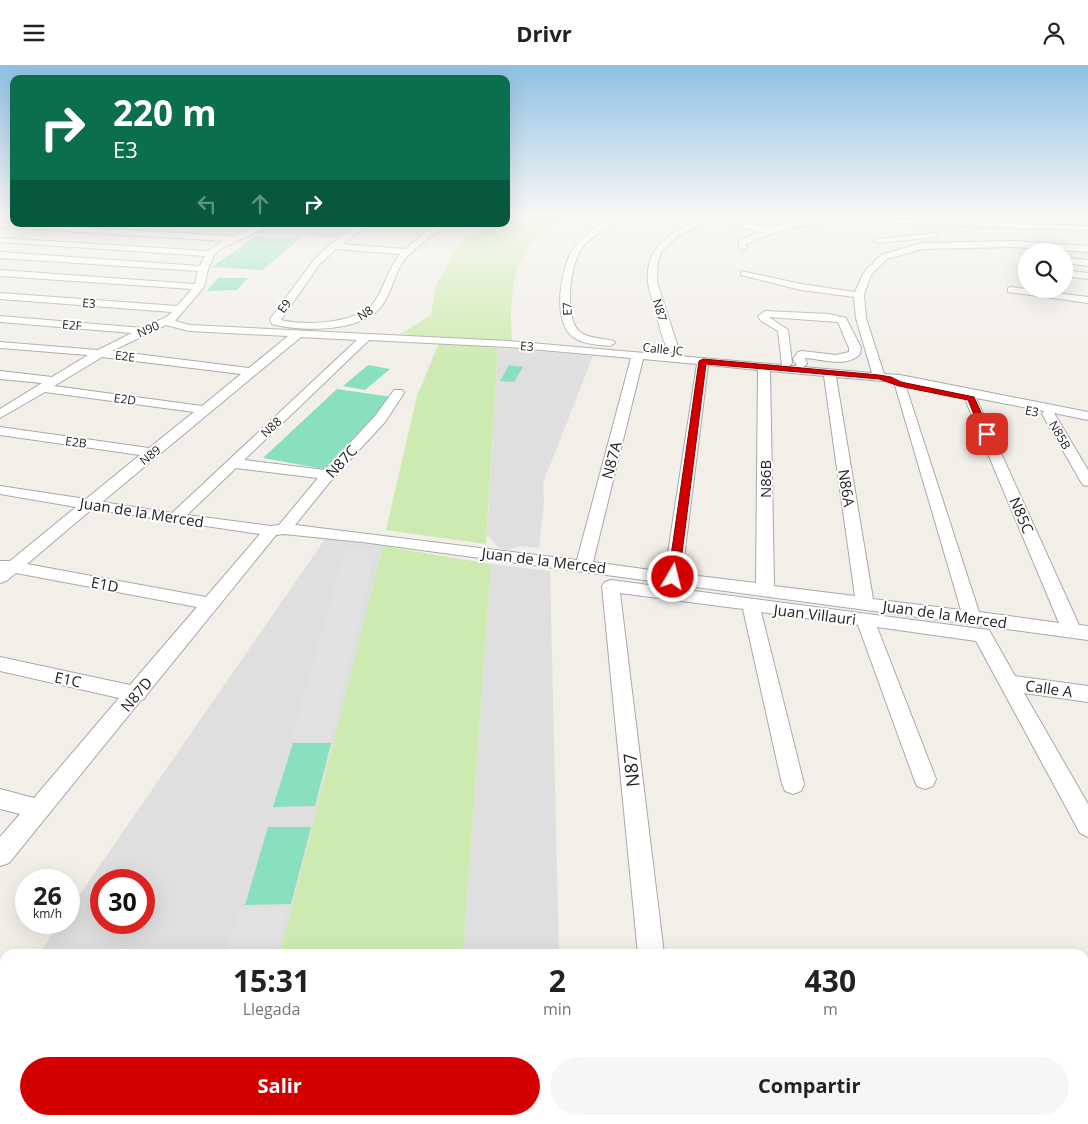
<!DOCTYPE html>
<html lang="es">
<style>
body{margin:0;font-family:"Open Sans",sans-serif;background:#f6f6f6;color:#222;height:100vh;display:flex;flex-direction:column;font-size:19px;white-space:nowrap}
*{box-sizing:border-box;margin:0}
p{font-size:16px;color:#767676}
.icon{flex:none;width:28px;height:28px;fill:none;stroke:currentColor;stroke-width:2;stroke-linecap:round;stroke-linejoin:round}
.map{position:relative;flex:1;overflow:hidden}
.panel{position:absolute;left:0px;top:884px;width:1089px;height:176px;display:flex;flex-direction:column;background:#fff;border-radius:15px 15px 0 0;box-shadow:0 5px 20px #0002}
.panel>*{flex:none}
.banner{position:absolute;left:10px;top:10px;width:500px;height:152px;border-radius:10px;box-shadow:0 5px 20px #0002;background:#0b6e4f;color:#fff;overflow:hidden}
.buttons{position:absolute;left:1018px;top:178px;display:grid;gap:10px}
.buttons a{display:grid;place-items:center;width:55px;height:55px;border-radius:50%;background:#fff;box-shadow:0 5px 20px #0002;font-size:25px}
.speed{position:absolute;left:15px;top:804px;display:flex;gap:10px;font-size:25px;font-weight:700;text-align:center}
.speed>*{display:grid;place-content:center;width:65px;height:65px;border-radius:50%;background:#fff;box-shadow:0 5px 20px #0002;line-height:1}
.speed small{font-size:12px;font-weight:400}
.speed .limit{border:8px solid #d22;background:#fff;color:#111}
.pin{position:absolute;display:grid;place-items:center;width:42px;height:42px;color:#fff;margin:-21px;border-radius:10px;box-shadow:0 2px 8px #0006}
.me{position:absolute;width:55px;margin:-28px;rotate:8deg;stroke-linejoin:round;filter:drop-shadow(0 0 4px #0008)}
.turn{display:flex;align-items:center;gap:18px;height:105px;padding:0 20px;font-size:22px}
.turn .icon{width:65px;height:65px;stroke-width:2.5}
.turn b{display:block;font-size:35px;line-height:42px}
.lanes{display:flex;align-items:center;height:48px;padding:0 20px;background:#0003;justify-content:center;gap:25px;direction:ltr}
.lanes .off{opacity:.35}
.eta{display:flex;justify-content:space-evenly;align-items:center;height:85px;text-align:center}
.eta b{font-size:30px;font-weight:700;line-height:35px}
.cta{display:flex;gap:10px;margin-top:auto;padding:10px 20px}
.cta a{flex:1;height:58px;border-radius:30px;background:#d40000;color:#fff;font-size:20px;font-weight:700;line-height:58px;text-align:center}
.cta a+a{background:#f6f6f6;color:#222}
header{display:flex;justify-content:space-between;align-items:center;height:65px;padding:0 20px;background:#fff;font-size:22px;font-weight:700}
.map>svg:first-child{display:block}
.residential{fill:#e0dfdf;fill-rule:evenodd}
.religious{fill:#d0d0d0}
.grass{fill:#cdebb0}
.pitch{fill:#88e0be}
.parking{fill:#e2e2e2}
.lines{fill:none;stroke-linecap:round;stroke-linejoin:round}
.minor-casing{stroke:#a9a9a9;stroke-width:2}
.minor{fill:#fff;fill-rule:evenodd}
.route{fill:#d40000;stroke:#8a0000}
.labels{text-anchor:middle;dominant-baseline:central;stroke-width:4;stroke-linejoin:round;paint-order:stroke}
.far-street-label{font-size:12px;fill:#222;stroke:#fff}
.street-label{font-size:15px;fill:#222;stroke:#fff}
.near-street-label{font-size:18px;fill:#222;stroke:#fff}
</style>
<header><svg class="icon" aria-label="menu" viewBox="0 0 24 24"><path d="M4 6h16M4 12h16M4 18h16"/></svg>Drivr<svg class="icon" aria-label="person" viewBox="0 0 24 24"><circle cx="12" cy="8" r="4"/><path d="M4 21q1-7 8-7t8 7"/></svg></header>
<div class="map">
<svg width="1088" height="1059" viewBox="0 0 1088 1059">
<rect width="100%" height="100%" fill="#f2efe9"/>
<!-- residential -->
<g class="residential">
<polygon points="502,283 593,291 543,418 544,438 539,483 522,481 506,485 499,483 487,470 498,284"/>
<path d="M325 474 383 481 280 889H39L60 858H69V845ZM101 815H144V858H101Z"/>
<polygon points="491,499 550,506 559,889 463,889"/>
<polygon points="5,937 5,1055 238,1055 237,1059 0,1059 0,945"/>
<polygon points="452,1055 564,1055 564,1059 451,1059"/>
</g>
<!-- religious -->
<polygon class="religious" points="278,159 358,159 336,173 253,169"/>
<!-- grass -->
<g class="grass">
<path d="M506 151H570C555 161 533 171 524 188 510 214 510 247 512 276L400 269 431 250 436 220 460 179 488 159H506Z"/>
<polygon points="439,278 498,283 486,479 386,465 417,331"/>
<polygon points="383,481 491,499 463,889 280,889"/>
<polygon points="238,1055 452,1055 451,1059 237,1059"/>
</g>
<!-- pitch -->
<g class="pitch">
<polygon points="256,171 301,173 262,205 212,202"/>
<polygon points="218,213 248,213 237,225 207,226"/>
<polygon points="368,300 390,304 365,325 343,321"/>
<polygon points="509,300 523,302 514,317 500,316"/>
<polygon points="337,324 392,332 324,404 263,393"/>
<polygon points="293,678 331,678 315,741 273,742"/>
<polygon points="268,762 311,762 291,839 245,840"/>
</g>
<!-- parking -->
<g class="parking">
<polygon points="345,484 366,484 365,490 375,489 331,675 291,675"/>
<polygon points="288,842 277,889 225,889 240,844"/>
<polygon points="173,1055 234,1055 233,1059 172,1059"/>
</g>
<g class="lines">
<defs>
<g id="minor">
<path d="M615 151H626C611 163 594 168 582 183 570 198 563 254 580 267 590 274 603 273 614 276L615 278 610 281C598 280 582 279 573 272 551 256 561 199 575 181 586 168 600 159 615 151Z"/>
<path d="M707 151H722L768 164 788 158 840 152 1088 161V165C1040 164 992 163 944 160 877 157 809 149 746 179L747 182 743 185 739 182V176L759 167 715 154 699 160 678 171 662 186 658 196 657 217 679 285 677 287H669C662 275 659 260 656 247 653 237 649 227 648 217 644 179 678 162 707 151Z"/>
<path d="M0 158 232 171 264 159H274L222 183 214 190 208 204 204 222 175 256 190 260 508 276 782 300 778 266 761 256 758 251 765 246 829 249 846 253 861 283 860 289C847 303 822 294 805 293L807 299 803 302 872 308 856 253 854 232 801 225 741 210V206L801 219 855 227 864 207 881 190 922 178 1014 176 1088 181V187L1014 182 922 184 887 194 871 210 864 230 866 253 884 309 900 310 1088 347V355L1054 348 1088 405V421L1083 420 1081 417 1042 349 1044 346 976 333 1079 560 1088 561V575L362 477 284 469 276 470 147 629 144 634 141 635 9 798 0 801V772L20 749 0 744V724L34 733 119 633 0 606V592L130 620 197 542 16 508 6 516 0 518V496H10L76 442 0 429V421L86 434 140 390 0 370V362L149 383 194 347 45 327 0 353V344L42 318 0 314V306L52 312 88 290 0 283V277L98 285 132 268 0 257V251L143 263 168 251 172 247 0 234V228L177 241 192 224 0 211V205L195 219 198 206 0 193V187L200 201 205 191 0 177V173L208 186 223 176 0 162ZM769 252 838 257 849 283V287L836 290 802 286 798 287 793 294 797 301H789L792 298 788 265ZM166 260 189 266 288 271 249 303 112 286ZM301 272 357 275 172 448 102 437ZM369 275 508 282 631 293 577 495 295 460 333 413 385 357 404 328 402 325H394L375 351 325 405 244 395ZM102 292 241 309 202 341 54 321ZM643 294 697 299 665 507 593 497ZM708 300 758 305 756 518 682 509ZM770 306 824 311 855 531 774 521ZM836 312 894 317 961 545 873 534ZM905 319 968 331 965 334 1059 558 979 547ZM236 403 318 413 279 460 271 461 187 450ZM92 444 260 469 206 532 27 499Z"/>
<path d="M361 159H370L342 179 405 184 436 159H445C433 172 417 180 405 194 394 208 393 225 383 239 364 268 302 267 272 259L270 254 313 196 331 179ZM336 184 400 189C388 204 385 221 375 236 360 259 304 261 281 255L319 200Z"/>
<polygon points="935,168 939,170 938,172 878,178 874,176 878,174"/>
<polygon points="1069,193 1088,195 1088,201 1066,198 1065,196"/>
<polygon points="1064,205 1088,208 1088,214 1064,211"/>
<polygon points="1011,222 1088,232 1088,238 1008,227 1008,223"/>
<polygon points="611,515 989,565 1015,611 1088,621 1088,637 1024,628 1088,739 1088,772 1080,768 976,576 877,562 936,714 933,721 925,724 917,721 914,714 858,560 761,547 804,719 801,726 793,729 785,726 782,719 743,544 620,528 664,889 638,889 602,521 605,517"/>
<rect x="653" y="1055" width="32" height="4"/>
<polygon points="852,1055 884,1055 885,1059 853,1059"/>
<polygon points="1042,1055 1074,1055 1075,1059 1043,1059"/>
</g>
</defs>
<!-- minor casing -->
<use href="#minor" class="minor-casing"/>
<!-- minor -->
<use href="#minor" class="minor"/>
</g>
<!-- sky -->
<linearGradient id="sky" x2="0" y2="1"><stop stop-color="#8fc0e4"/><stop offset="0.5" stop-color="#f9f8f5"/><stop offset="1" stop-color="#f9f8f5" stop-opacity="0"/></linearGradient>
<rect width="1088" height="300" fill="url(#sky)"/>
<!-- route -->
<polygon class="route" points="703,294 879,310 891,312 901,317 974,332 991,369 987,372 982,369 968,335 899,321 879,314 706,299 679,512 673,515 668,512 699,296"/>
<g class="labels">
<!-- far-street labels -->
<g class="far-street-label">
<text transform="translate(89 238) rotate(4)">E3</text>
<text transform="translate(284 241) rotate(-55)">E9</text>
<text transform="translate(567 244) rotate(-92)">E7</text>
<text transform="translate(660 245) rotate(74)">N87</text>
<text transform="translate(365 248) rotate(-32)">N8</text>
<text transform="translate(72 260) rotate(5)">E2F</text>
<text transform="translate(148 264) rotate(-24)">N90</text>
<text transform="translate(527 281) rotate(5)">E3</text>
<text transform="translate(663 284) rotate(6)">Calle JC</text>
<text transform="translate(125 291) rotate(7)">E2E</text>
<text transform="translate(125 334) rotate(8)">E2D</text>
<text transform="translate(1032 346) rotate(11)">E3</text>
<text transform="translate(271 362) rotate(-43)">N88</text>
<text transform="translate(1060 370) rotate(60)">N85B</text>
<text transform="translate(76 377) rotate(8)">E2B</text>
<text transform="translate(150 390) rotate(-39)">N89</text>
</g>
<!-- street labels -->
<g class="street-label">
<text transform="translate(611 395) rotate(-75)">N87A</text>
<text transform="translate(341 396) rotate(-47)">N87C</text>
<text transform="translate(765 414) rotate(-90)">N86B</text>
<text transform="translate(847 423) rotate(81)">N86A</text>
<text transform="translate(142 447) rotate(9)">Juan de la Merced</text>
<text transform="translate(1022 450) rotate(67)">N85C</text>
<text transform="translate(544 495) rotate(7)">Juan de la Merced</text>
<text transform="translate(105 519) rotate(11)">E1D</text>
<text transform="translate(815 549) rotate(7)">Juan Villauri</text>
<text transform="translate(945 549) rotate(8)">Juan de la Merced</text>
<text transform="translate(68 614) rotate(12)">E1C</text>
<text transform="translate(1049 623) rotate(8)">Calle A</text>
<text transform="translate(136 629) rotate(-50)">N87D</text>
</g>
<!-- near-street labels -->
<g class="near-street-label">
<text transform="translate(631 705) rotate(-96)">N87</text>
</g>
</g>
</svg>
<div class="buttons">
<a><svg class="icon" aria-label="search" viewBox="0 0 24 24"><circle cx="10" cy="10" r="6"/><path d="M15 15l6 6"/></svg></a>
</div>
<div class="speed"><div>26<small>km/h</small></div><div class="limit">30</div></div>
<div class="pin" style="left:987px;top:369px;background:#d93025"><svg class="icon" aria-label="arrive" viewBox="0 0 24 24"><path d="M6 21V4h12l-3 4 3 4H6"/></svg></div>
<svg class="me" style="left:673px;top:512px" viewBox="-20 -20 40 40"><circle r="17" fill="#d40000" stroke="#fff" stroke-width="3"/><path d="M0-11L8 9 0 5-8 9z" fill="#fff"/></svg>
<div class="banner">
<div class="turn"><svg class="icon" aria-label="right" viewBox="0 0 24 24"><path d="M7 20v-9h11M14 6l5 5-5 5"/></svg><div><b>220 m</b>E3</div></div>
<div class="lanes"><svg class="icon off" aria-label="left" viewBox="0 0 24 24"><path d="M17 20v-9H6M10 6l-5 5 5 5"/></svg><svg class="icon off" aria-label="ahead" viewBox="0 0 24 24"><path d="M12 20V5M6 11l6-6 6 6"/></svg><svg class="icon" aria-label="right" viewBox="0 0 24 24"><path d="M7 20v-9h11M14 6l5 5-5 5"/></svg></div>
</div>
<section class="panel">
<div class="eta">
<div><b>15:31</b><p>Llegada</p></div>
<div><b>2</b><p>min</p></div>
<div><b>430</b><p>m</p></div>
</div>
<div class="cta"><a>Salir</a><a>Compartir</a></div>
</section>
</div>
